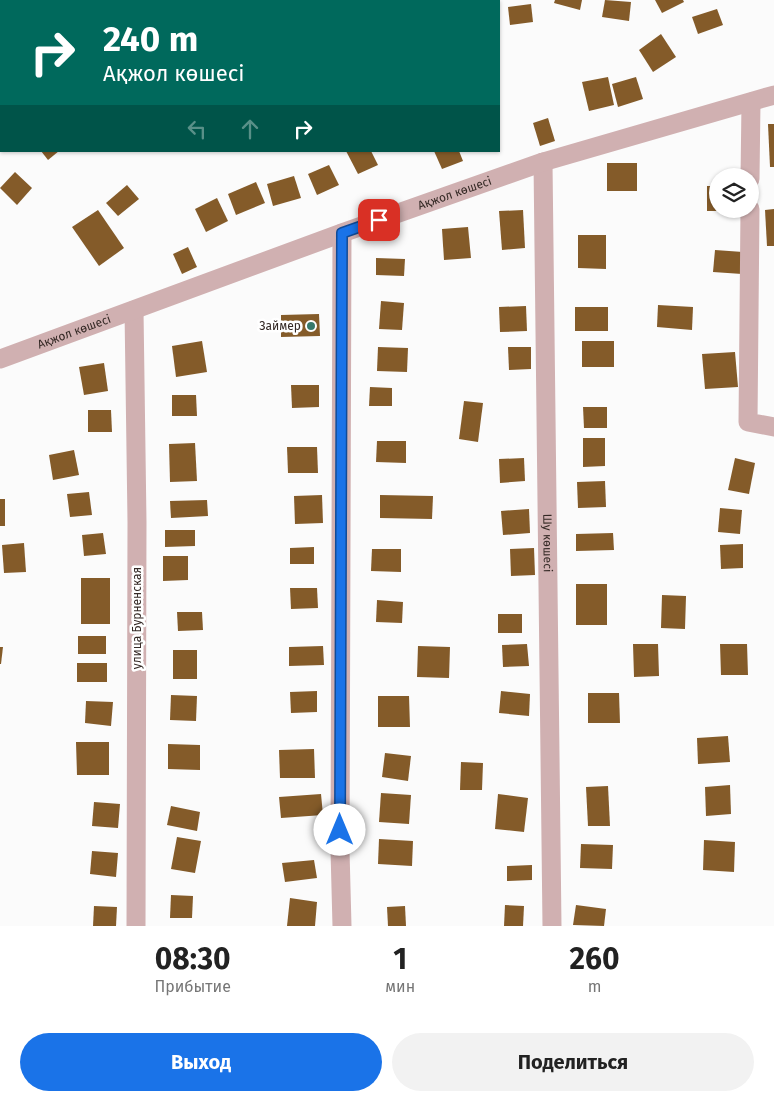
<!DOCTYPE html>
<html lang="ru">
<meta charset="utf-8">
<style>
body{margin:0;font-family:"Fira Sans",sans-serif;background:#f2f2f2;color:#222;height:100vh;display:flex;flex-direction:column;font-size:19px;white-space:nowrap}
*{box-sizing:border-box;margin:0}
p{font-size:16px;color:#767676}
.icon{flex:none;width:28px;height:28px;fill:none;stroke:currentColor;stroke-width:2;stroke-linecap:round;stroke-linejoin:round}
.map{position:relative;height:926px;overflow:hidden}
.panel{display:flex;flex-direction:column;background:#fff;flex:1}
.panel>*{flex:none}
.hud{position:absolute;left:0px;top:0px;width:500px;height:152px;box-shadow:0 1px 4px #0004;background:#00695c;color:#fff;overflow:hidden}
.tools{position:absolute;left:709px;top:168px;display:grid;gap:10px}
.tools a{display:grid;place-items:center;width:50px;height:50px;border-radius:50%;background:#fff;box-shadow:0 1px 4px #0004;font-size:25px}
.pin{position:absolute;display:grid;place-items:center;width:42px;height:42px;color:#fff;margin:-21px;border-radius:10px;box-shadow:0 2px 8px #0006}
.me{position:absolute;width:55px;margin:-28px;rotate:0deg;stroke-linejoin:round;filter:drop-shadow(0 0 4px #0008)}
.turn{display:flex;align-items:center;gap:18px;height:105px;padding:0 20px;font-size:22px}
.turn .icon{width:65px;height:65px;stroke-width:2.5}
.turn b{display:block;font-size:35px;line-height:42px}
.lanes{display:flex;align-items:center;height:48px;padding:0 20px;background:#0003;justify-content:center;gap:25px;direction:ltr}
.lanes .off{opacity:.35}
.eta{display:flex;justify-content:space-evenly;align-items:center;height:85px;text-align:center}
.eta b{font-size:30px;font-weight:700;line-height:35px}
.primary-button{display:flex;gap:10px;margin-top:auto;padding:10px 20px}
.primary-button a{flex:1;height:58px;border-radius:30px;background:#1a73e8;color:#fff;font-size:20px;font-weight:700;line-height:58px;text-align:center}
.primary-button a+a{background:#f2f2f2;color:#222}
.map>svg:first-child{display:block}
.building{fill:#845b29}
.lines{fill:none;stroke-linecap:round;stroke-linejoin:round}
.minor{stroke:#d0b0b1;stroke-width:19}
.route-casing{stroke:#114b97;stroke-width:12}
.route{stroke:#1a73e8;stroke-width:9}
.poi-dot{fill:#36796c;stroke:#fff;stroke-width:2}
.labels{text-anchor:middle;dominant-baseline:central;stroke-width:5;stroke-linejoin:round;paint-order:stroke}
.street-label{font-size:12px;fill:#342925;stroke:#fff}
.poi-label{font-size:12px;fill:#342925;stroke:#fff;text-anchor:end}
</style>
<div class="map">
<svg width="774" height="926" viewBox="0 0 774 926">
<rect width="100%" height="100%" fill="#fbfbfb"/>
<!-- building -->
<g class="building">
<polygon points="555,0 582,0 580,10 554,3"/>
<polygon points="605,0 631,2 629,21 602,17"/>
<polygon points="655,0 683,0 684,2 662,13"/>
<polygon points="531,4 533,22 510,25 508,7"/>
<polygon points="717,9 723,25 698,34 692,17"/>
<polygon points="661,34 676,57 653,72 639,50"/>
<polygon points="608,77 614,105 589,111 582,82"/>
<polygon points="636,77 643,99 618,107 612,84"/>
<polygon points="548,118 555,141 540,146 533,123"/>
<polygon points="768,124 774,124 774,167 770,167"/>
<polygon points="41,151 59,151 48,160"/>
<polygon points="346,151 371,151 378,165 358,174"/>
<polygon points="434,151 459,151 463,161 442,169"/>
<rect x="607" y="163" width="30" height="28"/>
<polygon points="329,165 339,185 317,195 308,174"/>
<polygon points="15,172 32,188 17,205 0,188"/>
<polygon points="294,176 301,198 273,206 267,184"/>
<polygon points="256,182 265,203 236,215 228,194"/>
<polygon points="127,185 139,199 118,216 106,203"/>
<polygon points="707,186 718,186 718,209 739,209 739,211 707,211"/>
<polygon points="217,198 228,221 206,232 195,209"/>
<polygon points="774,209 774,246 767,246 765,210"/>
<polygon points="98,210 124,248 99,266 72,227"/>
<polygon points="523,210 525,248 502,250 499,211"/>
<polygon points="468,227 471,258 444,260 442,229"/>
<polygon points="578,235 606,235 606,269 578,268"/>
<polygon points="188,247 197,267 182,274 173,254"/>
<polygon points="715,250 743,252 742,274 713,272"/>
<polygon points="376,258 405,259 404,276 376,275"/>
<polygon points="381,301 404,303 402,330 379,329"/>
<polygon points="658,305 693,307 692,330 657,327"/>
<polygon points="526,306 527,331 500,332 499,307"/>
<rect x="575" y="307" width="33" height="24"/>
<polygon points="319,314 320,336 281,337 281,315"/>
<polygon points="202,341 207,372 176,377 172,346"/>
<rect x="582" y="341" width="32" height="26"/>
<polygon points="378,347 408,348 407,372 377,371"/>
<polygon points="508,347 531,347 531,369 509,370"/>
<polygon points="735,352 738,387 705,389 702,354"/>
<polygon points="104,363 108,391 84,395 79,367"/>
<polygon points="291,385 319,385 319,407 292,408"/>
<polygon points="370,387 392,388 392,406 369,406"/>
<polygon points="172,395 196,395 197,416 172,416"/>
<polygon points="464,401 483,403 478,442 459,439"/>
<polygon points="583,407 607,407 607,428 584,428"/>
<polygon points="88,410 111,410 112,432 88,432"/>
<polygon points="583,438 605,438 605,466 583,467"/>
<polygon points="377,441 406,441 406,463 376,462"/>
<polygon points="195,443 197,481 170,482 169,444"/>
<polygon points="287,447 317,447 318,473 288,473"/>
<polygon points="74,450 79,475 53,480 49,455"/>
<polygon points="524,458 525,481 500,483 499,459"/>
<polygon points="735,458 755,463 749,494 728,490"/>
<polygon points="605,481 606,507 578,508 577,482"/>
<polygon points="89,492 92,515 70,517 67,494"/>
<polygon points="322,495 323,523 295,524 294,496"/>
<polygon points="380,495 433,496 432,519 380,518"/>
<rect x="0" y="499" width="5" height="27"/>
<polygon points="207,500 208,516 171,518 170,501"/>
<polygon points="720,508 742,510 740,534 718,532"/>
<polygon points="529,509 530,533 503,535 501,511"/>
<polygon points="165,530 195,530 195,546 165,547"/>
<polygon points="103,533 106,554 84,556 82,535"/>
<polygon points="613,533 614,550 576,551 576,534"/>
<polygon points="24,543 26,572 4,573 2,545"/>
<polygon points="743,544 743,568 721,569 720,545"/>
<polygon points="314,547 314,564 290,564 290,548"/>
<polygon points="534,548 535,575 511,576 510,549"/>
<polygon points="372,549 401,549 401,572 371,571"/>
<polygon points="163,556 188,556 188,580 163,581"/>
<rect x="81" y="578" width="29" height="46"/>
<rect x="576" y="584" width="31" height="41"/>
<polygon points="290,588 317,588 318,608 291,609"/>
<polygon points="662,595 686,596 685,629 661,628"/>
<polygon points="377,600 403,602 402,623 376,622"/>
<polygon points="177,612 202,612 203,630 178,631"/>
<rect x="498" y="614" width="24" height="19"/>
<rect x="78" y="636" width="28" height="18"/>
<polygon points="527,644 529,666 503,667 502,645"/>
<polygon points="633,644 658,644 659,676 634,677"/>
<polygon points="720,644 747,644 748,675 721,675"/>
<polygon points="323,646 324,665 289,666 289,647"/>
<polygon points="418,646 450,647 449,678 417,677"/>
<polygon points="0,647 3,647 1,664 0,664"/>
<rect x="173" y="650" width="24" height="29"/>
<rect x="77" y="663" width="30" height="19"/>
<polygon points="317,691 317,712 291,713 290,692"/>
<polygon points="501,691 530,694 529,716 499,713"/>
<polygon points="588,693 619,693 620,723 588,723"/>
<polygon points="171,695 197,696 196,721 170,720"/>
<polygon points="378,696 409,696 410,727 378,727"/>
<polygon points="86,701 113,702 111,726 85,723"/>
<polygon points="728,736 730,762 698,764 697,738"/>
<polygon points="76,742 109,742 109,775 77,775"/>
<polygon points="168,744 200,745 200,770 168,769"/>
<polygon points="314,749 315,778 280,778 279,750"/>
<polygon points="385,753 411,756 408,781 382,777"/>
<polygon points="461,762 483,763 482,790 460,790"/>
<polygon points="730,785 731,814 706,816 705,787"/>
<polygon points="608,786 610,826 588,826 586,787"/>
<polygon points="381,793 411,795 409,824 379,822"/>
<polygon points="321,794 323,815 281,818 279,797"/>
<polygon points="498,794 528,798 524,832 495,829"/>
<polygon points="94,802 120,804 118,828 92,826"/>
<polygon points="171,806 200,812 197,831 167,825"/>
<polygon points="177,837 201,841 195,873 171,869"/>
<polygon points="379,839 413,841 412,866 378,864"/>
<polygon points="704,840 735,842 734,872 703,870"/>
<polygon points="581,844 613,845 612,869 580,868"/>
<polygon points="92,851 118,853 116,877 90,874"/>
<polygon points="314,860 317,878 285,882 282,863"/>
<polygon points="532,865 532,880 507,881 507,866"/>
<polygon points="171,895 193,896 192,918 170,918"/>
<polygon points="290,898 317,902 315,926 287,926"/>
<polygon points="505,905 524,906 523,926 504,926"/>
<polygon points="576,905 606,909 604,926 573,925"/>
<polygon points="94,906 117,907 116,926 93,926"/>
<polygon points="405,906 406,926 388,926 387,907"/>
</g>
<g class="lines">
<!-- minor -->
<g class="minor">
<polyline points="75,1 76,0"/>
<polyline points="0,60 1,59"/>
<path id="s1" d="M543 162 552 926"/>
<polyline points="750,179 751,102"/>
<polyline points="750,209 748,422 774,427"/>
<polyline points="134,310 137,522 136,926"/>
<path id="s2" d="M0 359 342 233 543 162 774 95"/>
<polyline points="342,926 340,850 342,233"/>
</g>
</g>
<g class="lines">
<defs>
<polyline id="route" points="340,830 342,233 379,220"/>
</defs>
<!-- route casing -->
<use href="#route" class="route-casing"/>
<!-- route -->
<use href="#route" class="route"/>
</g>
<!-- markers -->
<circle class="poi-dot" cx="311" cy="326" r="5"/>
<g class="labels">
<!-- street labels -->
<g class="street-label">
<text stroke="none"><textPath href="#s2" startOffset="484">Ақжол көшесі</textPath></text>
<text stroke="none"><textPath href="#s2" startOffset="79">Ақжол көшесі</textPath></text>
<text stroke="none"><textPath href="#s1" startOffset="381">Шу көшесі</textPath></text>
<text transform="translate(137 618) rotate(-90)">улица Бурненская</text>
</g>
<!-- poi labels -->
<g class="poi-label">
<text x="301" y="326">Займер</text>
</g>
</g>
</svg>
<div class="tools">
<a><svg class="icon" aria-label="layers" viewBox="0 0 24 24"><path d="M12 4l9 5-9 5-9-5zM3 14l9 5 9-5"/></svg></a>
</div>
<div class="pin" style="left:379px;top:220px;background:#d93025"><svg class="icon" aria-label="arrive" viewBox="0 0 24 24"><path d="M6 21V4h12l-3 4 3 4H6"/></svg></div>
<svg class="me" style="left:340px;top:830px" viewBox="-20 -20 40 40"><circle r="19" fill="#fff"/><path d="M0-13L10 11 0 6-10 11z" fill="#1a73e8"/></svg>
<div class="hud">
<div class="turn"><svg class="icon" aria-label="right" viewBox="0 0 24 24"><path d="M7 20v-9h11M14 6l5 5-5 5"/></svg><div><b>240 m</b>Ақжол көшесі</div></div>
<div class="lanes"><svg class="icon off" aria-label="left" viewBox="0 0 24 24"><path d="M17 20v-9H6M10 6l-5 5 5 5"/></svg><svg class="icon off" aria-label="ahead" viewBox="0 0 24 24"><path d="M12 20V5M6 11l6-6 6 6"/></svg><svg class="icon" aria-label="right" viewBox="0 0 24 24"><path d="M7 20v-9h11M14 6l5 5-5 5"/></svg></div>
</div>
</div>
<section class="panel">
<div class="eta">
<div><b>08:30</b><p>Прибытие</p></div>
<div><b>1</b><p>мин</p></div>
<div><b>260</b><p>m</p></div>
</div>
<div class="primary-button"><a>Выход</a><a>Поделиться</a></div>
</section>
